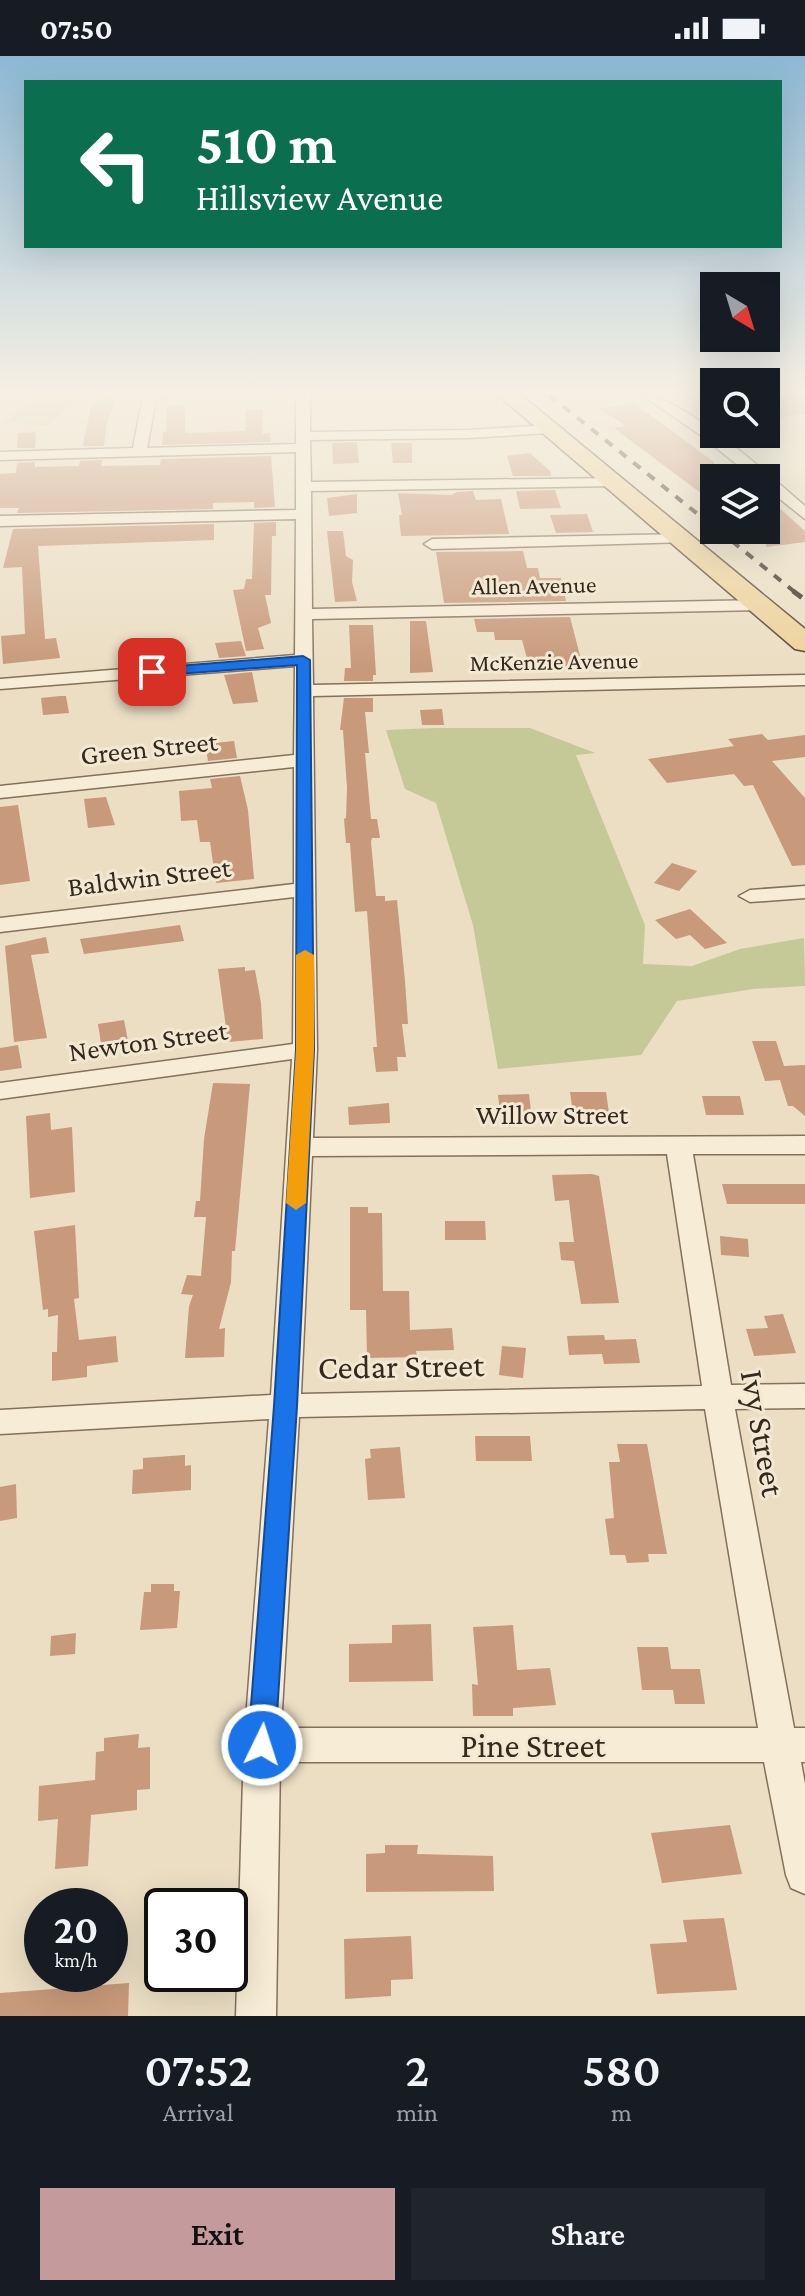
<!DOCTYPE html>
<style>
body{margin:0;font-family:"Crimson Pro",serif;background:#20242c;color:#f1f3f6;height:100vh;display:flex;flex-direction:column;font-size:30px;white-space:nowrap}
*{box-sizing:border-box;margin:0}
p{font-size:26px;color:#9ea1a6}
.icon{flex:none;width:44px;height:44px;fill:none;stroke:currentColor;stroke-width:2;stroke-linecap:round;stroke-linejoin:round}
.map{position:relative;height:1960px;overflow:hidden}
.drawer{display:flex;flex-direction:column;background:#171b24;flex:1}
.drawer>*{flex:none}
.banner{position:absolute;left:24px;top:24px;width:758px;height:168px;border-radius:0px;box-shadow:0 8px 32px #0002;background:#0b6e4f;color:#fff;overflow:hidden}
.needle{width:52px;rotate:142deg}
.fabs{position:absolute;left:700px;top:216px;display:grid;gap:16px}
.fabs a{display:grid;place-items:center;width:80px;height:80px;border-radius:0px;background:#171b24;box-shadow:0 8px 32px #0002;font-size:40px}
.speed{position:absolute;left:24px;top:1832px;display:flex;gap:16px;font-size:40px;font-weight:700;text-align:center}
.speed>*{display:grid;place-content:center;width:104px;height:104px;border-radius:50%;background:#171b24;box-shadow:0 8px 32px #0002;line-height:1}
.speed small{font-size:20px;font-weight:400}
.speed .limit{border:4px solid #111;border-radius:12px;background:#fff;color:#111}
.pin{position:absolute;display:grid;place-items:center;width:68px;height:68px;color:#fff;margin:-34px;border-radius:16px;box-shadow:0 4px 12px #0006}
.me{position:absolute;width:88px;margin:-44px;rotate:4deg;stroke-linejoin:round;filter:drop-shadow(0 0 6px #0008)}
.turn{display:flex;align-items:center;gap:28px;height:168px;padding:0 40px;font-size:36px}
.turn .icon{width:104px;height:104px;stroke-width:2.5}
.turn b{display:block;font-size:56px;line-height:68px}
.eta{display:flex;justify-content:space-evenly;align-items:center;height:136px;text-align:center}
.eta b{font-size:48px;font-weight:600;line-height:56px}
.cta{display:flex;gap:16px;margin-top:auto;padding:16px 40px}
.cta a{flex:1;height:92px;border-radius:0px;background:#c59a9d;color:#111;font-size:32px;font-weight:600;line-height:92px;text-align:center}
.cta a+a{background:#20242c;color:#f1f3f6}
.status{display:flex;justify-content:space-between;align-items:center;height:56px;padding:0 40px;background:#171b24;direction:ltr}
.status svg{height:22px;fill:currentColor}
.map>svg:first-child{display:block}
.green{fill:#c4c997}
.cemetery{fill:#babe96}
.building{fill:#c8997a}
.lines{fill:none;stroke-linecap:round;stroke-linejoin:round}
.street-casing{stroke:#84705b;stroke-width:3}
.primary-casing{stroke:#523f2f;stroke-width:3}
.street{fill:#f7ecd5;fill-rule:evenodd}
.primary{fill:#edd29c;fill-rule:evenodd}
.rail-far1{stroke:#35291e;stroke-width:4;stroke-dasharray:9 9;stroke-linecap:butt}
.rail{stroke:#35291e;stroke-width:5;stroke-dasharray:11 11;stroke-linecap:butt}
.route{fill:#1a73e8;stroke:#114b97;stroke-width:2}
.slow{fill:#f59e0b}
.labels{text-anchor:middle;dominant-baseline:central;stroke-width:6;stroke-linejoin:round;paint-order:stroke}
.far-street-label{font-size:24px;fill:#35291e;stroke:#f3e9d2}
.street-label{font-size:28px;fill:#35291e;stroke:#f3e9d2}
.near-street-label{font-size:34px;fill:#35291e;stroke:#f3e9d2}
</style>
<div class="status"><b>07:50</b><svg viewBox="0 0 49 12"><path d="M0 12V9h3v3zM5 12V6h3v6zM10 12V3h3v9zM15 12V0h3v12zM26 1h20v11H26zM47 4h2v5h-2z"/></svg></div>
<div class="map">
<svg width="805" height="1960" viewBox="0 0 805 1960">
<rect width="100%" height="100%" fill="#ebdec3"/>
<!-- green -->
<g class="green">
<polygon points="38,339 85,339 46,370 5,366"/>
<polygon points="435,672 530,672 595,697 576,699 645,869 643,908 692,910 740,893 804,882 805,930 753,933 677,945 641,999 498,1013 473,869 436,747 405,733 386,674"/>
</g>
<!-- cemetery -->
<polygon class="cemetery" points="766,339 805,339 805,358 766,364"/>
<!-- building -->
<g class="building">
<polygon points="116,341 106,371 104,390 83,390 91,349 95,349 96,342"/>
<polygon points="634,347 714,406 714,447 614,372 626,370 600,353"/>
<polygon points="185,349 185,376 188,377 245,375 246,353 263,353 262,378 270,377 271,386 162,389 163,376 166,376 167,350"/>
<polygon points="36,376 35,392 17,392 18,377"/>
<polygon points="357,386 359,407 333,408 332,387"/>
<polygon points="391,387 412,387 412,407 393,407"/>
<polygon points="530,397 550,415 551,420 513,420 507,400"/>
<polygon points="271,400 275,451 254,452 254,446 213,447 213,453 17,457 19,452 0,452 0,418 16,417 17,407 35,406 35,411 79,410 80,405 102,404 101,410 160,409 161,403"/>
<polygon points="555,434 561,452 520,453 516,435"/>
<polygon points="473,435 476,444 501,443 509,478 401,480 399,459 402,459 398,437 451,439 457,436"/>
<polygon points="357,438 357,457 329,460 327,442"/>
<polygon points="766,440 805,475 805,486 766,491"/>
<polygon points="587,458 593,476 556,477 550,459"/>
<polygon points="276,466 276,480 272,480 271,539 265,539 271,567 258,572 264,593 246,595 233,534 244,533 246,523 252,523 254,467"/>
<polygon points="214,468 214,484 38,490 45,583 56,582 60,602 3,608 1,580 25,578 22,511 3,512 13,473"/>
<polygon points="327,475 343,475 346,500 353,504 352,526 357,545 335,546"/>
<polygon points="523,495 527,512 538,512 540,522 561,522 566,545 444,547 436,496"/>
<polygon points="570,561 583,611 578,612 530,613 522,584 495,584 494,576 477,576 474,563"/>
<polygon points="410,565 426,565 433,616 410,617"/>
<polygon points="349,569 373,569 376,619 373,619 373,625 344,625 345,612 351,612"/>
<polygon points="241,585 246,600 219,602 215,587"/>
<polygon points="252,616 258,646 233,648 224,619"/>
<polygon points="60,640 66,640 69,657 43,659 41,642"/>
<polygon points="344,642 373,642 373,656 365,656 369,697 365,697 371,763 377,763 380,782 372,782 371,786 376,840 385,840 385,845 397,844 405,925 408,968 402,968 406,1001 397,1001 398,1015 376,1016 373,991 377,991 367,855 355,856 350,787 346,787 344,763 346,762 347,732 343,674 340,674"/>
<polygon points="442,653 444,669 422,669 420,654"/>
<polygon points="762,678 768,684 805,679 805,701 772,705 805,742 805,809 792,810 753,729 744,730 734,718 667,727 648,703 734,690 728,683"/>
<polygon points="234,685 237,702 208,705 205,688"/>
<polygon points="240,720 248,754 254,823 216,827 210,786 200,786 197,764 181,765 179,735 212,732 210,723"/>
<polygon points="106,741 115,769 88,772 84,743"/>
<polygon points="18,749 30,825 0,829 0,751"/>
<polygon points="672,807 697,815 679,835 654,827"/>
<polygon points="690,853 727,887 705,893 690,879 676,883 655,864"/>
<polygon points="180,869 184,885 84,898 80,883"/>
<polygon points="46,881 49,897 31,899 47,982 14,986 5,890"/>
<polygon points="245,911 245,915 255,914 261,947 263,983 228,986 218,913"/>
<polygon points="124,964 129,990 102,994 98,968"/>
<polygon points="752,985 776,985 784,1010 805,1009 805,1060 793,1050 788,1050 780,1024 765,1025"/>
<polygon points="18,989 22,1012 0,1015 0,992"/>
<polygon points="213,1027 250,1028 235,1195 232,1195 231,1226 219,1273 225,1272 224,1301 185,1302 189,1250 193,1239 181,1238 187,1219 201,1220 206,1161 194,1161 196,1145 200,1145 204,1083"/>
<polygon points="570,1036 606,1036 609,1057 573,1057"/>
<polygon points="529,1038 531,1056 500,1056 498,1039"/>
<polygon points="702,1040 740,1040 744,1059 706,1059"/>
<polygon points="389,1047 390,1067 349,1069 348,1051"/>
<polygon points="50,1057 51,1074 72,1071 75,1136 30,1142 26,1060"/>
<polygon points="592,1118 599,1120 619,1247 581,1248 574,1205 561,1204 559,1186 574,1186 569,1144 555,1145 552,1119"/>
<polygon points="722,1128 805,1128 805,1148 727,1148"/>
<polygon points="350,1151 368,1151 368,1157 382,1157 383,1235 409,1235 410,1274 452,1272 454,1294 416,1295 417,1301 367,1302 366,1254 350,1254"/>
<polygon points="445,1165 485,1165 486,1184 445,1184"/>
<polygon points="75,1169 79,1242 74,1243 79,1284 116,1280 118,1306 87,1310 87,1321 52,1325 52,1296 57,1296 58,1259 48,1261 48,1253 43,1254 34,1175"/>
<polygon points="720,1180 748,1183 749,1201 721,1199"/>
<polygon points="783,1258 796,1297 754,1300 746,1273 768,1272 764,1260"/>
<polygon points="604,1279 605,1284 636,1283 640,1307 604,1308 602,1298 569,1299 567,1280"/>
<polygon points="502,1290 526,1292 523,1322 499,1319"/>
<polygon points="475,1380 530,1380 532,1405 476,1405"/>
<polygon points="617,1388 647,1388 667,1498 648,1498 649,1506 627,1507 625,1499 610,1499 605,1463 614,1462 609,1406 620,1406"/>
<polygon points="400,1391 405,1442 368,1444 365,1403 371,1402 370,1393"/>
<polygon points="185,1399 185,1410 191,1409 191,1434 132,1438 133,1414 143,1413 143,1402"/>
<polygon points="16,1428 17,1462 0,1465 0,1431"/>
<polygon points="151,1528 174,1528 174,1535 180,1535 177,1572 140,1574 144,1536 151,1536"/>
<polygon points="431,1568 433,1625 349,1626 349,1588 392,1587 392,1569"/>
<polygon points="513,1569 517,1614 550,1612 556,1649 513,1652 513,1660 473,1660 472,1628 478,1629 473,1571"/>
<polygon points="76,1577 75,1598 50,1600 51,1580"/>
<polygon points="637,1591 668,1591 671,1613 700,1613 705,1648 675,1648 673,1634 642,1634"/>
<polygon points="139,1678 138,1692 150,1691 150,1733 137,1734 137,1754 91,1759 88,1810 55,1813 58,1763 38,1765 39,1730 95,1724 96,1696 104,1695 104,1682"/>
<polygon points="730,1769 742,1818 662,1827 651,1777"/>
<polygon points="385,1789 418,1789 417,1798 493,1800 494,1835 366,1836 366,1798 385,1797"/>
<polygon points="724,1862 737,1934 657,1938 650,1888 687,1886 683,1864"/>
<polygon points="411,1880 413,1923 391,1924 391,1940 345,1943 344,1883"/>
<polygon points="102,1920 102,1929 129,1927 128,1960 0,1960 0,1937 67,1932 68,1923"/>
</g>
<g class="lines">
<defs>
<g id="street">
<path d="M143 339H174L156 343 147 392 296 388V339H310V376L468 374 549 369 556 373 549 377 468 382 310 384 311 426 614 422 621 426 614 430 311 435 312 553 763 544 771 549 763 554 312 563 313 629 805 619V629L313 640 317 994 313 1082 805 1080V1098H693L731 1329 805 1328V1352L735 1353 794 1672H805V1706H801L805 1728V1838L791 1832 786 1819 764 1706H280L276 1960H236L244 1689 269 1363 0 1378V1354L271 1339 292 1003 0 1043V1027L293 988 294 841 0 876V862L294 828V711L0 742V730L294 699 295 610 0 633V623L295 599 296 463 0 470V460L296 454V396L0 404V396L133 392ZM667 1098 702 1330 301 1338 312 1100ZM705 1353 758 1672H281L299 1361Z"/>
<path d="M642 339C682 339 772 422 805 450V463L766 432V422H754L699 378Z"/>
<polygon points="684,478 690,480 690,486 432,493 424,488 432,483"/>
<polygon points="805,830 805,842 750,846 739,840 750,834"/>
</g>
<polygon id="primary" points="498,339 521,339 805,573 805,595 795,593"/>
</defs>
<!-- street casing -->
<use href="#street" class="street-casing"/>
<!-- primary casing -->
<use href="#primary" class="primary-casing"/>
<!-- street -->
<use href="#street" class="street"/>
<!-- primary -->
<use href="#primary" class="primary"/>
<!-- rail-far1 -->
<g class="rail-far1">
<polyline points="549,339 714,471"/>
<polyline points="718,474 796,537"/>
</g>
<!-- rail -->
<polyline class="rail" points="793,535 805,544"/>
</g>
<!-- sky -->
<linearGradient id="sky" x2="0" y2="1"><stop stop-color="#8db8d4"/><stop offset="0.55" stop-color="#f6f0e4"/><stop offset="1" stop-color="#f6f0e4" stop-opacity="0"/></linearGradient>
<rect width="805" height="613" fill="url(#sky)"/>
<!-- route -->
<polygon class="route" points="303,600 310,604 314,994 297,1350 275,1689 271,1698 262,1702 252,1698 248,1689 274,1350 296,994 297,609 152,620 145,616 152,612"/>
<!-- slow -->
<polygon class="slow" points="305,894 314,899 314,994 306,1147 296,1154 286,1147 296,994 296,899"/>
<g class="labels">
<!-- far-street labels -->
<g class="far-street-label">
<text transform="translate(534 529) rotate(-1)">Allen Avenue</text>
<text transform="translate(554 605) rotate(-1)">McKenzie Avenue</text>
</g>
<!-- street labels -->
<g class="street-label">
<text transform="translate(149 692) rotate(-6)">Green Street</text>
<text transform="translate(149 821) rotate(-7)">Baldwin Street</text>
<text transform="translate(148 985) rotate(-8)">Newton Street</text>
<text x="552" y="1058">Willow Street</text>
</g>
<!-- near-street labels -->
<g class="near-street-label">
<text transform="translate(401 1310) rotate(-1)">Cedar Street</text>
<text transform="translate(763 1377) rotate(80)">Ivy Street</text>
<text x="533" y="1689">Pine Street</text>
</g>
</g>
</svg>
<div class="fabs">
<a><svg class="needle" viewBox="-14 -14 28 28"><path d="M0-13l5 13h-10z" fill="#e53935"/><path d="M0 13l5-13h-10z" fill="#9ea1a6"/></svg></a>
<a><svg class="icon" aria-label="search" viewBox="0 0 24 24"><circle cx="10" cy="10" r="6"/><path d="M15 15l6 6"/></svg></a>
<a><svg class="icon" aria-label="layers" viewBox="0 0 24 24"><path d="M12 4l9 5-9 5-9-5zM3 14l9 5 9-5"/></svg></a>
</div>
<div class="speed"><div>20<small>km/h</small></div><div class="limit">30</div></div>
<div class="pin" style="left:152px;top:616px;background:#d93025"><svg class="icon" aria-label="arrive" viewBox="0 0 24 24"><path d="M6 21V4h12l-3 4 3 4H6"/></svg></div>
<svg class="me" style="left:262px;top:1689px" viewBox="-20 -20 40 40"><circle r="17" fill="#1a73e8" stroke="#fff" stroke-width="3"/><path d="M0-11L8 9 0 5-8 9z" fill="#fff"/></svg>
<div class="banner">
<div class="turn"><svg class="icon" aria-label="left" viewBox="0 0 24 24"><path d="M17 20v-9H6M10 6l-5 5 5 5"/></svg><div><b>510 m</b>Hillsview Avenue</div></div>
</div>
</div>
<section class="drawer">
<div class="eta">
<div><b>07:52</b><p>Arrival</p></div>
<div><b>2</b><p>min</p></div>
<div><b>580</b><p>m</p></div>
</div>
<div class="cta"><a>Exit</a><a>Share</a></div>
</section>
